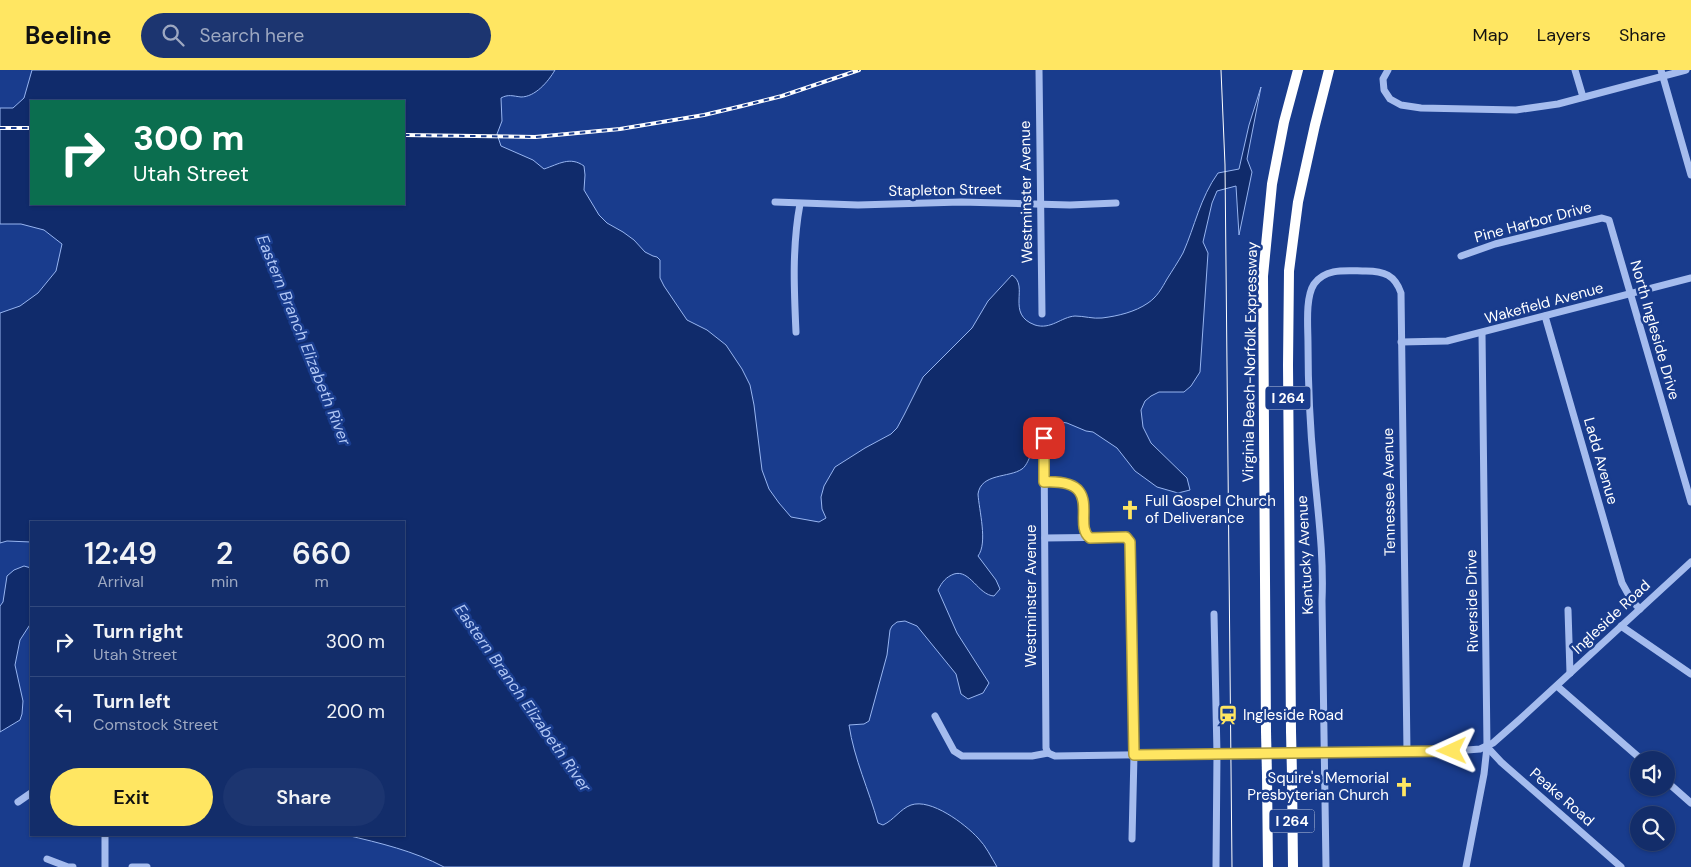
<!DOCTYPE html>
<style>
body{margin:0;font-family:"DM Sans",sans-serif;background:#1c3570;color:#f1f3f6;height:100vh;display:flex;flex-direction:column;font-size:19px;white-space:nowrap}
*{box-sizing:border-box;margin:0}
p{font-size:16px;color:#9da8c1}
.icon{flex:none;width:28px;height:28px;fill:none;stroke:currentColor;stroke-width:2;stroke-linecap:round;stroke-linejoin:round}
.map{position:relative;flex:1;overflow:hidden}
.details{position:absolute;left:30px;top:451px;width:375px;height:315px;display:flex;flex-direction:column;background:#132d6a;border-radius:0px;box-shadow:0 1px 4px #0004,0 0 0 1px #32497e}
.details>*{flex:none}
.hud{position:absolute;left:30px;top:30px;width:375px;height:105px;border-radius:0px;box-shadow:0 1px 4px #0004,0 0 0 1px #32497e;background:#0b6e4f;color:#fff;overflow:hidden}
.buttons{position:absolute;left:1630px;top:681px;display:grid;gap:10px}
.buttons a{display:grid;place-items:center;width:45px;height:45px;border-radius:50%;background:#132d6a;box-shadow:0 1px 4px #0004,0 0 0 1px #32497e;font-size:25px}
.pin{position:absolute;display:grid;place-items:center;width:42px;height:42px;color:#fff;margin:-21px;border-radius:10px;box-shadow:0 2px 8px #0006}
.me{position:absolute;width:55px;margin:-28px;rotate:269deg;stroke-linejoin:round;filter:drop-shadow(0 0 4px #0008)}
.turn{display:flex;align-items:center;gap:18px;height:105px;padding:0 20px;font-size:22px}
.turn .icon{width:65px;height:65px;stroke-width:2.5}
.turn b{display:block;font-size:35px;line-height:42px}
.eta{display:flex;justify-content:space-evenly;align-items:center;height:85px;text-align:center}
.eta b{font-size:30px;font-weight:600;line-height:35px}
.primary-button{display:flex;gap:10px;margin-top:auto;padding:10px 20px}
.primary-button a{flex:1;height:58px;border-radius:30px;background:#ffe662;color:#111;font-size:20px;font-weight:600;line-height:58px;text-align:center}
.primary-button a+a{background:#1c3570;color:#f1f3f6}
ul{padding:0;list-style:none}
li{display:flex;align-items:center;gap:15px;height:70px;padding:0 20px;border-top:1px solid #32497e}
li div{flex:1}
li b{display:block;font-size:19px}
li em{font-style:normal}
header{display:flex;align-items:center;gap:30px;box-sizing:border-box;height:70px;padding:0 25px;background:#ffe662;color:#111}
header strong{font-size:24px}
nav{display:flex;gap:28px;margin-inline-start:auto;font-size:18px}
.search{width:350px;height:45px;background:#1c3570;display:flex;align-items:center;gap:12px;box-sizing:border-box;padding:0 18px;border-radius:28px;color:#9da8c1;font-size:19px}
.map>svg:first-child{display:block}
.water{fill:#102b6b;stroke:#97b5f1;fill-rule:evenodd}
.lines{fill:none;stroke-linecap:round;stroke-linejoin:round}
.minor{stroke:#a5bcee;stroke-width:7}
.highway{stroke:#fff;stroke-width:10}
.tram{stroke:#fff;stroke-width:1}
.rail-casing{stroke:#fff;stroke-width:4}
.rail{stroke:#193c8d;stroke-width:2;stroke-dasharray:5.5;stroke-linecap:butt}
.highway-bridge{stroke:#fff;stroke-width:10}
.route-casing{stroke:#a69640;stroke-width:12}
.route{stroke:#ffe662;stroke-width:9}
.labels{text-anchor:middle;dominant-baseline:central;stroke-width:5;stroke-linejoin:round;paint-order:stroke}
.shield{fill:#193c8d;stroke:#bac4dd;stroke-width:1}
.shield-label{font-size:14px;font-weight:bold;fill:#fff}
.street-label{font-size:15px;fill:#fff;stroke:#193c8d}
.poi-label{font-size:15px;fill:#fff;stroke:#193c8d;text-anchor:start}
.water-label{font-size:16px;font-style:italic;fill:#b1c7f5;stroke:#193c8d}
</style>
<header>
<strong>Beeline</strong>
<div class="search"><svg class="icon" aria-label="search" viewBox="0 0 24 24"><circle cx="10" cy="10" r="6"/><path d="M15 15l6 6"/></svg>Search here</div>
<nav><a>Map</a><a>Layers</a><a>Share</a></nav>
</header>
<div class="map">
<svg width="1691" height="797" viewBox="0 0 1691 797">
<rect width="100%" height="100%" fill="#193c8d"/>
<!-- water -->
<g class="water">
<path d="M32 0H555C548 12 535 27 521 27 513 26 508 24 501 28L502 51 497 64 501 76 533 90 544 99C559 94 570 86 584 96L585 105 584 120 599 145 607 153 623 162 634 170 645 182 653 186 657 187 660 190V208L664 216 687 250 707 260 726 275 742 299 750 315 754 335 762 400 769 419 779 433 791 447 819 452 826 448 822 439 821 427 824 416 835 397 865 378 891 364 897 358 904 345 923 307 972 258 988 231 1012 205C1030 216 1005 244 1035 255 1051 260 1061 247 1075 246 1084 246 1093 249 1102 248 1118 246 1135 242 1148 233 1157 227 1162 218 1167 209 1172 201 1178 192 1183 183 1195 156 1200 128 1218 103L1239 99 1249 55 1261 17 1247 89 1252 102 1239 165 1236 116 1217 121 1212 133 1203 172 1208 183 1200 302 1191 316 1184 322H1159L1151 326 1145 331 1141 340 1143 357 1151 373 1187 408 1190 420 1178 423 1157 417 1135 401 1117 378 1093 362 1086 361 1067 353 1056 351 1047 352 1040 356C1035 366 1031 393 1022 399 1009 408 981 403 978 424 979 440 988 473 978 486L996 510 1000 519 994 526C978 525 970 499 954 504 946 507 942 512 938 520L957 563 989 613 983 623 968 629 961 624 956 604 917 556 905 551 897 552 892 556 890 560 887 585 869 651 864 654 849 655C854 689 869 720 878 753L883 755C894 750 900 739 911 735 931 728 965 754 978 768 986 776 991 787 997 797H444C414 781 380 773 346 765H404V452H31V472L7 471 0 473V243L20 236 38 223 56 201 62 174 44 160 21 154H0V38H13L24 28ZM31 31H404V134H31Z"/>
<polygon points="24,496 31,498 31,553 20,570 15,595 23,631 22,644 20,650 0,662 0,536 3,532 7,506 14,500"/>
</g>
<g class="lines">
<!-- minor -->
<g class="minor">
<polyline points="1039,0 1042,244"/>
<polyline points="1388,0 1383,9 1384,20 1390,29 1401,35 1421,38 1516,40 1558,34 1686,0"/>
<polyline points="1575,0 1583,27"/>
<polyline points="1661,0 1691,105"/>
<polyline points="775,132 858,135 961,132 1070,135 1116,133"/>
<polyline points="1461,186 1495,174 1564,157 1602,148 1609,150 1691,432"/>
<polyline points="1545,246 1622,513 1632,531 1640,539"/>
<path d="M796 262C794 219 792 177 800 134"/>
<polyline points="1401,272 1447,271 1691,208"/>
<polyline points="1044,368 1046,678 1048,683"/>
<path d="M1044 412C1061 411 1083 414 1084 435 1085 444 1083 453 1085 463L1090 468"/>
<polyline points="1045,468 1126,467 1131,471 1134,685 1132,769"/>
<polyline points="1568,540 1570,603"/>
<polyline points="1214,544 1217,684 1216,797"/>
<polyline points="1621,556 1691,604"/>
<polyline points="1557,616 1642,690"/>
<polyline points="935,646 954,681 962,686 1032,686 1048,683 1055,686 1467,680 1480,679 1493,673 1518,651 1691,492"/>
<polyline points="1487,677 1501,692 1621,797"/>
<polyline points="1666,711 1691,733"/>
<polyline points="18,732 31,723"/>
<polyline points="47,789 68,797 73,797"/>
<polyline points="105,797 105,765"/>
<polyline points="132,797 147,797"/>
<path d="M1326 797 1322 531C1324 486 1318 443 1314 399 1310 357 1308 315 1308 274 1308 257 1305 228 1314 214 1326 197 1348 201 1366 201 1384 201 1395 205 1401 223L1407 682"/>
<polyline points="1466,797 1484,704 1487,677 1482,263"/>
</g>
<!-- highway -->
<g class="highway">
<polyline points="1266,661 1263,206 1272,114 1284,52 1298,0"/>
<polyline points="1291,661 1288,295 1289,201 1298,132 1315,55 1329,0"/>
<polyline points="1292,705 1293,797"/>
<polyline points="1267,706 1268,797"/>
</g>
<!-- tram -->
<polyline class="tram" points="1221,0 1225,95 1232,797"/>
<defs>
<g id="rail">
<polyline points="0,58 31,58"/>
<polyline points="404,65 535,67 620,59 704,45 742,36 782,26 859,0"/>
</g>
</defs>
<!-- rail casing -->
<use href="#rail" class="rail-casing"/>
<!-- rail -->
<use href="#rail" class="rail"/>
<!-- highway-bridge -->
<g class="highway-bridge">
<polyline points="1266,661 1267,706"/>
<polyline points="1291,661 1292,705"/>
</g>
</g>
<g class="lines">
<defs>
<path id="route" d="M1044 368V412C1107 409 1071 454 1090 468L1126 467 1130 472 1134 685 1452 681"/>
</defs>
<!-- route casing -->
<use href="#route" class="route-casing"/>
<!-- route -->
<use href="#route" class="route"/>
</g>
<!-- icons -->
<defs>
<symbol id="church-bare" viewBox="-9 -9 18 18"><path d="M-1.2-6h2.4v3.5h3.3v2.4h-3.3V6h-2.4V-.1h-3.3v-2.4h3.3Z" fill="#ffe662" stroke="#193c8d" stroke-width="2.5" paint-order="stroke"/></symbol>
<symbol id="station-bare" viewBox="-9 -9 18 18"><path d="M-3-6H3Q5-6 5-4V2Q5 4 3 4L4.5 6H3L1.5 4h-3L-3 6H-4.5L-3 4Q-5 4-5 2V-4Q-5-6-3-6ZM-3.5-4v3h7v-3ZM-3.5 1v1.5H-2V1ZM2 1v1.5H3.5V1Z" fill="#ffe662" stroke="#193c8d" stroke-width="2.5" paint-order="stroke"/></symbol>
</defs>
<g fill-rule="evenodd">
<use href="#church-bare" x="1116" y="426" width="28" height="28"/>
<use href="#station-bare" x="1214" y="631" width="28" height="28"/>
<use href="#church-bare" x="1390" y="703" width="28" height="28"/>
</g>
<g class="labels">
<!-- shield labels -->
<g class="shield">
<rect x="1265.5" y="316.5" width="45" height="23" rx="4"/>
<rect x="1269.5" y="739.5" width="45" height="23" rx="4"/>
</g>
<g class="shield-label">
<text x="1288" y="328">I 264</text>
<text x="1292" y="751">I 264</text>
</g>
<!-- street labels -->
<g class="street-label">
<text transform="translate(945 120) rotate(-1)">Stapleton Street</text>
<text transform="translate(1026 122) rotate(-91)">Westminster Avenue</text>
<text transform="translate(1533 152) rotate(-15)">Pine Harbor Drive</text>
<text transform="translate(1544 233) rotate(-15)">Wakefield Avenue</text>
<text transform="translate(1655 260) rotate(74)">North Ingleside Drive</text>
<text transform="translate(1250 292) rotate(-89)">Virginia Beach-Norfolk Expressway</text>
<text transform="translate(1601 391) rotate(74)">Ladd Avenue</text>
<text transform="translate(1389 422) rotate(-91)">Tennessee Avenue</text>
<text transform="translate(1305 485) rotate(-93)">Kentucky Avenue</text>
<text transform="translate(1031 526) rotate(-90)">Westminster Avenue</text>
<text transform="translate(1472 531) rotate(-91)">Riverside Drive</text>
<text transform="translate(1611 547) rotate(-43)">Ingleside Road</text>
<text transform="translate(1562 727) rotate(41)">Peake Road</text>
</g>
<!-- poi labels -->
<g class="poi-label">
<text x="1145" y="431">Full Gospel Church<tspan x="1145" dy="17">of Deliverance</tspan></text>
<text x="1243" y="645">Ingleside Road</text>
<text x="1389" y="708" text-anchor="end">Squire's Memorial<tspan x="1389" dy="17">Presbyterian Church</tspan></text>
</g>
<!-- water labels -->
<g class="water-label">
<text transform="translate(304 270) rotate(68)">Eastern Branch Elizabeth River</text>
<text transform="translate(523 628) rotate(55)">Eastern Branch Elizabeth River</text>
</g>
</g>
</svg>
<div class="buttons">
<a><svg class="icon" aria-label="sound" viewBox="0 0 24 24"><path d="M4 9h4l5-4v14l-5-4H4zM17 9q2 3 0 6"/></svg></a>
<a><svg class="icon" aria-label="search" viewBox="0 0 24 24"><circle cx="10" cy="10" r="6"/><path d="M15 15l6 6"/></svg></a>
</div>
<div class="pin" style="left:1044px;top:368px;background:#d93025"><svg class="icon" aria-label="arrive" viewBox="0 0 24 24"><path d="M6 21V4h12l-3 4 3 4H6"/></svg></div>
<svg class="me" style="left:1452px;top:681px" viewBox="-20 -20 40 40"><path d="M0-17L14 15 0 8-14 15z" fill="#ffe662" stroke="#fff" stroke-width="4"/></svg>
<div class="hud">
<div class="turn"><svg class="icon" aria-label="right" viewBox="0 0 24 24"><path d="M7 20v-9h11M14 6l5 5-5 5"/></svg><div><b>300 m</b>Utah Street</div></div>
</div>
<section class="details">
<div class="eta">
<div><b>12:49</b><p>Arrival</p></div>
<div><b>2</b><p>min</p></div>
<div><b>660</b><p>m</p></div>
</div>
<ul>
<li><svg class="icon" aria-label="right" viewBox="0 0 24 24"><path d="M7 20v-9h11M14 6l5 5-5 5"/></svg><div><b>Turn right</b><p>Utah Street</p></div><em>300 m</em></li>
<li><svg class="icon" aria-label="left" viewBox="0 0 24 24"><path d="M17 20v-9H6M10 6l-5 5 5 5"/></svg><div><b>Turn left</b><p>Comstock Street</p></div><em>200 m</em></li>
</ul>
<div class="primary-button"><a>Exit</a><a>Share</a></div>
</section>
</div>
